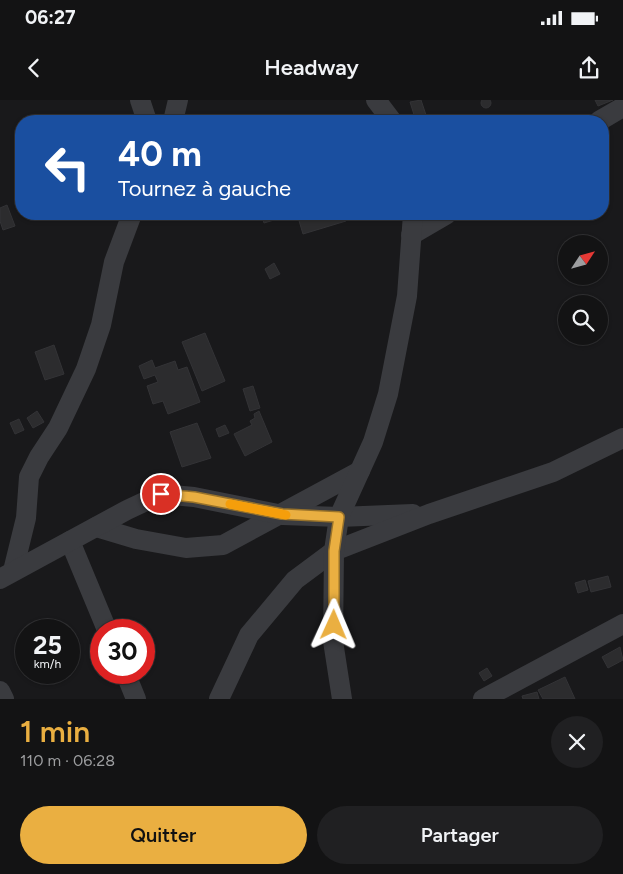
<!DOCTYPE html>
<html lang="fr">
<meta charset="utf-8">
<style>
body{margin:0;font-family:Figtree,sans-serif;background:#202022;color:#f1f3f6;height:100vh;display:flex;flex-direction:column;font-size:19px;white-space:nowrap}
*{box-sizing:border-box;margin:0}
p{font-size:16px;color:#9d9ea0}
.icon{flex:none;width:28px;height:28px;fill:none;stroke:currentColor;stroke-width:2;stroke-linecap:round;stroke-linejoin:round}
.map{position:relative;height:599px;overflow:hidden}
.drawer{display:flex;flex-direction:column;background:#131314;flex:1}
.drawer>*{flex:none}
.top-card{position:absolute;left:15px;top:15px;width:594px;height:105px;border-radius:20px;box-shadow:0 1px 4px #0004,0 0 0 1px #323234;background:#1a4fa0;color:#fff;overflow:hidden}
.needle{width:32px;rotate:54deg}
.fabs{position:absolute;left:558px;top:135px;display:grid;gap:10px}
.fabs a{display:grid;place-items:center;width:50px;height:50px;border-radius:50%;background:#131314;box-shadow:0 1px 4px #0004,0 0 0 1px #323234;font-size:25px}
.speed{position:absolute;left:15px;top:519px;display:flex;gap:10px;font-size:25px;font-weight:700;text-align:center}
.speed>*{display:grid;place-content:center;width:65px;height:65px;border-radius:50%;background:#131314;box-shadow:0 1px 4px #0004,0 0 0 1px #323234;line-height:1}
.speed small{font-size:12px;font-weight:400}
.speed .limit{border:8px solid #d22;background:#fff;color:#111}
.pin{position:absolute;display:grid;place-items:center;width:42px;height:42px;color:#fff;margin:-21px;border:2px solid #fff;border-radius:50%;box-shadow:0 1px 5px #0007}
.me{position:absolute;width:55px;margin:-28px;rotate:1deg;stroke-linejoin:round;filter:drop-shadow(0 0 4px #0008)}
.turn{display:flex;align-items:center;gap:18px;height:105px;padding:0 20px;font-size:22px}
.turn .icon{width:65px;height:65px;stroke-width:2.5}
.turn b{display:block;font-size:35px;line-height:42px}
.round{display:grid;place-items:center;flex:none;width:52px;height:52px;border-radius:26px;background:#202022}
.summary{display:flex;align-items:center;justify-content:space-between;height:85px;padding:0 20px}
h1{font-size:30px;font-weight:600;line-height:38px;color:#eaaf41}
.action{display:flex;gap:10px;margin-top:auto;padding:10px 20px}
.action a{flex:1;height:58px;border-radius:30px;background:#eaaf41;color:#111;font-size:20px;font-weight:600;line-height:58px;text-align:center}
.action a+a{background:#202022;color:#f1f3f6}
.status{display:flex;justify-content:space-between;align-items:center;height:35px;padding:0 25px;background:#131314;direction:ltr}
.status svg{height:14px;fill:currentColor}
header{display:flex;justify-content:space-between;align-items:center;height:65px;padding:0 20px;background:#131314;font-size:22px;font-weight:600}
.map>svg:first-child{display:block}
.building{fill:#2c2c2e;stroke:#333336}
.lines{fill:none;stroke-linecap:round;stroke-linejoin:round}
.minor{stroke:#3a3b3f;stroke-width:20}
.route-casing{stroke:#98722a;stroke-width:12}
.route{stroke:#eaaf41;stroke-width:9}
.slow{stroke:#f59e0b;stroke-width:9}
</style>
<div class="status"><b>06:27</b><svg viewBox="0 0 49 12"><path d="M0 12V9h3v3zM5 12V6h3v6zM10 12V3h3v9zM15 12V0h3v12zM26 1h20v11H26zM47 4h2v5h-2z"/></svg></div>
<header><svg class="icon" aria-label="back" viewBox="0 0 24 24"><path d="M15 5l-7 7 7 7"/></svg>Headway<svg class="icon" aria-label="share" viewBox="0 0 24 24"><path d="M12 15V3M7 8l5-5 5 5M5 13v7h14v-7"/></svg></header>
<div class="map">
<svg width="623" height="599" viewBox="0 0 623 599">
<rect width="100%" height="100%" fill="#19191b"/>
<!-- building -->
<g class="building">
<circle cx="486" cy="3" r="5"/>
<polygon points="421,0 428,21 416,21 410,2"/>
<polygon points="595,0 613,0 598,6"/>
<polygon points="7,105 15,126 3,130 0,121 0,108"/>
<polygon points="261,114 294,114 264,123"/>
<polygon points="297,114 344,114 346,121 303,134"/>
<polygon points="274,163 280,174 270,179 265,169"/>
<polygon points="205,233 225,281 202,291 182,242"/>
<polygon points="54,245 64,274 45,280 35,252"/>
<polygon points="152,260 155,268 175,261 178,270 187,267 200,302 168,314 163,301 153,304 147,286 158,282 155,275 144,279 139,266"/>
<polygon points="253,286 260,308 250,311 243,289"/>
<polygon points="37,311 44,322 33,328 27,318"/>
<polygon points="259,311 272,342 245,356 234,334 252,325 250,321 255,318 254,314"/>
<polygon points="19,319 24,330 15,334 10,323"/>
<polygon points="197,323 211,358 182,367 170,332"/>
<polygon points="225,325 229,333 219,337 216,329"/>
<polygon points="608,476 611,487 591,492 588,481"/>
<polygon points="585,480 588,490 578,493 575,483"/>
<polygon points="620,547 623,560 608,568 602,557"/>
<polygon points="487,568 492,576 484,581 479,573"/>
<polygon points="565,577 575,599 543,599 538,590"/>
<polygon points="537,592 539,599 523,599 522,596"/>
</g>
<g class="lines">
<!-- minor -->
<g class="minor">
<polyline points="140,0 147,21"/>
<polyline points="376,0 392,21"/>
<polyline points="173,21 178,0"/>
<polyline points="599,21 623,7"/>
<polyline points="411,135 447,114"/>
<polyline points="96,427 136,439 186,448 223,445 360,371"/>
<polyline points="70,441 107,530"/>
<polyline points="13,471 26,418 29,377 39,357 58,328 86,269 101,225 114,162 132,114"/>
<polyline points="0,479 127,410 161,394 194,397 283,415 339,417 413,414"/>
<polyline points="125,572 136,599"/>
<polyline points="0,591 4,599"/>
<polyline points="219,599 249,535 295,480 334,451 429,414 553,372 623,338"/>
<polyline points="342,599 333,541 334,451 339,417 373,342 388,294 407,196 413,114"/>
<polyline points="483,599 623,524"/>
</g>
</g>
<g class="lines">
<defs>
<polyline id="route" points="161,394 194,397 282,414 339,417 334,451 334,525"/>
</defs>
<!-- route casing -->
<use href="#route" class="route-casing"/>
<!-- route -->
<use href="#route" class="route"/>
<!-- slow -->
<polyline class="slow" points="230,404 286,415"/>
</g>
</svg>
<div class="fabs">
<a><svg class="needle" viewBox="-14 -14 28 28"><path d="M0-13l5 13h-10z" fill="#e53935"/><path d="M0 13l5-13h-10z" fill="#9d9ea0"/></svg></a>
<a><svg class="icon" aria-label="search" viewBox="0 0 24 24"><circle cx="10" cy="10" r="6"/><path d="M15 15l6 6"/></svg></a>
</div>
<div class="speed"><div>25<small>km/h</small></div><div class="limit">30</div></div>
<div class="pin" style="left:161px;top:394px;background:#d93025"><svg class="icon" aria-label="arrive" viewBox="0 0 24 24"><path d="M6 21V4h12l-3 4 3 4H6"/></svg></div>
<svg class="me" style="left:334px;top:525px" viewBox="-20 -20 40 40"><path d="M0-17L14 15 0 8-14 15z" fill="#eaaf41" stroke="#fff" stroke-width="4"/></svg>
<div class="top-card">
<div class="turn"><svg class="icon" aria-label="left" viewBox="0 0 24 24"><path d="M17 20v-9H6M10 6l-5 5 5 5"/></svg><div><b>40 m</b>Tournez à gauche</div></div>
</div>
</div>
<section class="drawer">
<div class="summary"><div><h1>1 min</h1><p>110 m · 06:28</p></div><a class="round"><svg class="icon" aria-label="close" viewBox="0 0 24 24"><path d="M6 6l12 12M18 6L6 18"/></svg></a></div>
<div class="action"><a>Quitter</a><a>Partager</a></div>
</section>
